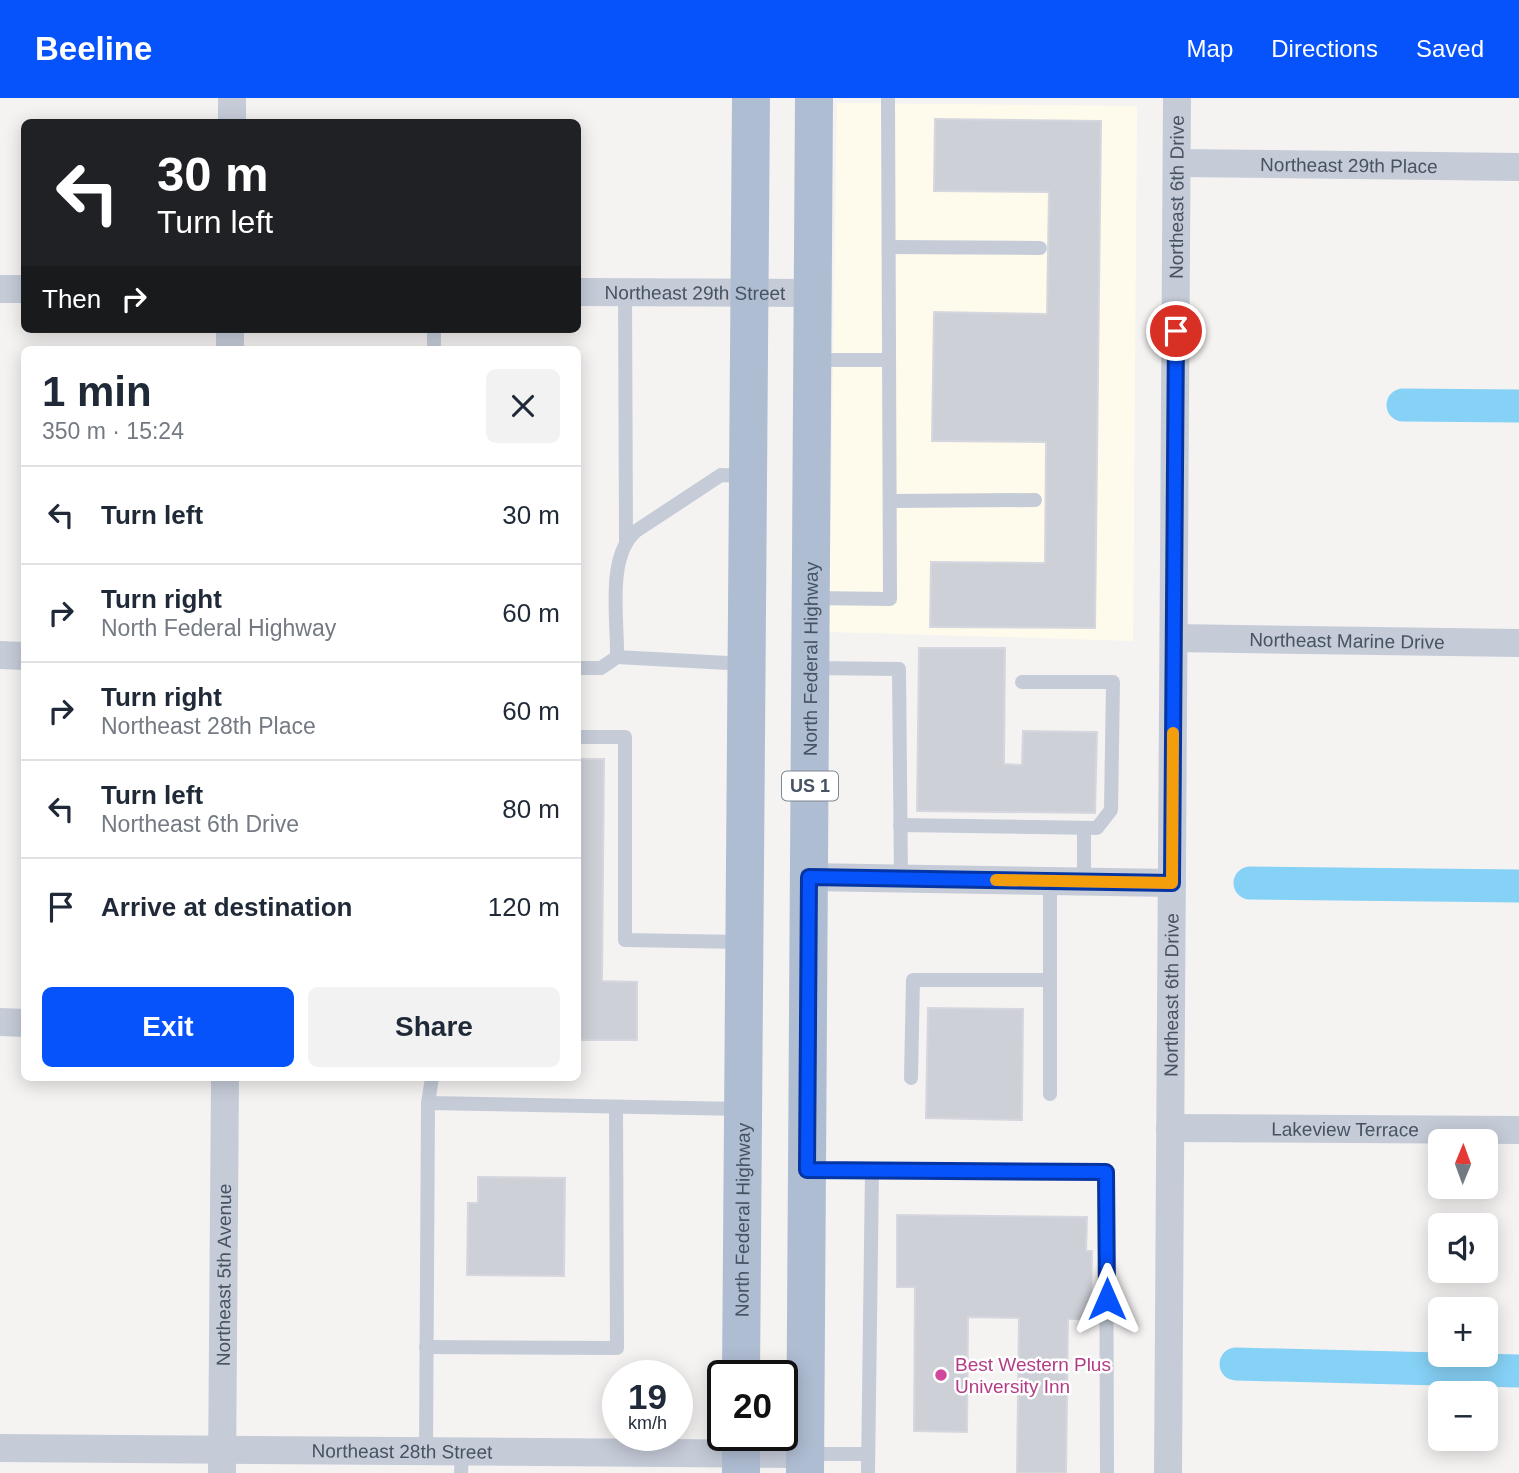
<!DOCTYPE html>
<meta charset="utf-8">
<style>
body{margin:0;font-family:Helvetica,sans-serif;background:#f2f2f3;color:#1f2937;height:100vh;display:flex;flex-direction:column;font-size:26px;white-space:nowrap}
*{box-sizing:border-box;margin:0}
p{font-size:23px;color:#747a83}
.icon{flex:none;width:38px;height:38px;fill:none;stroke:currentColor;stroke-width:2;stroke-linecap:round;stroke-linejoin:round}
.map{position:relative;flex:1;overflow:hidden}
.details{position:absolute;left:21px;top:248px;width:560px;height:735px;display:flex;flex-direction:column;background:#fff;border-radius:10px;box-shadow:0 4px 18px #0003}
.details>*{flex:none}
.top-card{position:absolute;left:21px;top:21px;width:560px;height:214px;border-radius:10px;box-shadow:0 4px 18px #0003;background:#202124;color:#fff;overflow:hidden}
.needle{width:46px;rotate:1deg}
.tools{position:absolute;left:1428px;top:1031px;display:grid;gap:14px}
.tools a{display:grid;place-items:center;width:70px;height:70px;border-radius:10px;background:#fff;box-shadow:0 4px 18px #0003;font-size:35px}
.speed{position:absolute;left:602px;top:1262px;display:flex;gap:14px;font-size:35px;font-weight:700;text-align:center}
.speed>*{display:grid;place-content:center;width:91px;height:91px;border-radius:50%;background:#fff;box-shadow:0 4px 18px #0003;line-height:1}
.speed small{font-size:18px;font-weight:400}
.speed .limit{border:4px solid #111;border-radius:10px;background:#fff;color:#111}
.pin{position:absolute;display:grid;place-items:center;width:60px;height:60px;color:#fff;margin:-30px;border:4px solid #fff;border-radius:50%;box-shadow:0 2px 7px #0007}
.me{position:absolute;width:77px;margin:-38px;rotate:0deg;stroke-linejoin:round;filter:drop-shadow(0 0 5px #0008)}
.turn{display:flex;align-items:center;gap:24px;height:147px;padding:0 21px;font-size:32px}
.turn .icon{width:91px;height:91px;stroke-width:2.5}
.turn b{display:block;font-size:49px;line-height:60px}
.then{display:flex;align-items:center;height:66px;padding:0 21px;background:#0003;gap:14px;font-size:26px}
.round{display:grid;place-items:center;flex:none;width:74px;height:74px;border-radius:10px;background:#f2f2f3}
.headline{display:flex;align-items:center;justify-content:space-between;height:119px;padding:0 21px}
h1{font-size:42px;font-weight:700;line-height:52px}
.primary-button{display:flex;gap:14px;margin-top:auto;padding:14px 21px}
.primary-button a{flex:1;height:80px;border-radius:10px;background:#0652fb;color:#fff;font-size:28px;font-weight:700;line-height:80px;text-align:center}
.primary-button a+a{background:#f2f2f3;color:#1f2937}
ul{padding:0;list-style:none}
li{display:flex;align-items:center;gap:21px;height:98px;padding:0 21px;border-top:2px solid #e0e1e3}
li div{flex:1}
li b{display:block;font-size:26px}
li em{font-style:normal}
header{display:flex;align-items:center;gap:42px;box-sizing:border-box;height:98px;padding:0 35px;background:#0652fb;color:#fff}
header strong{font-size:33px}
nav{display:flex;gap:38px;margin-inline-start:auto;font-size:24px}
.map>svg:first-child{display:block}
.commercial{fill:#fefbec}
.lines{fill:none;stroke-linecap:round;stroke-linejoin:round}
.canal{stroke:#86d1f6;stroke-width:33}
.building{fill:#ced0d8;stroke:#d6d7de;stroke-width:2}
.lane{stroke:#c5ccd8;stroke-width:14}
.street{stroke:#c5ccd8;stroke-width:28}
.primary{stroke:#afbdd3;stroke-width:38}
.route-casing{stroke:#0435a3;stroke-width:18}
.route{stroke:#0652fb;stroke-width:12}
.slow{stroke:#f59e0b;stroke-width:12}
.hotel-dot{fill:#d1479c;stroke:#fff;stroke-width:2.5}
.labels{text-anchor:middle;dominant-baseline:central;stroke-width:5;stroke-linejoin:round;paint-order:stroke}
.shield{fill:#fff;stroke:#7e8691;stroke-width:2}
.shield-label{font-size:18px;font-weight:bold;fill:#475262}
.street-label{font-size:19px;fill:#475262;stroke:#fff}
.hotel-label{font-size:19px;fill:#b23c85;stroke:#fff;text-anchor:start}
</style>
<header>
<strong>Beeline</strong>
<nav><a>Map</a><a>Directions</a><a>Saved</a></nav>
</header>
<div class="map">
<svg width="1519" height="1375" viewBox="0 0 1519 1375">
<rect width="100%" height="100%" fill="#f5f2f2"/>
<!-- commercial -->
<polygon class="commercial" points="837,5 1137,8 1133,543 829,534"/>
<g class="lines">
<!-- canal -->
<g class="canal">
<polyline points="1403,307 1519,308"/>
<polyline points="1250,785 1519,788"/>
<polyline points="1236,1266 1519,1273"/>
</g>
</g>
<!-- building -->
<g class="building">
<polygon points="935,21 1101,23 1095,530 930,529 931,464 1045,465 1046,344 932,343 934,214 1047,216 1049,94 934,93"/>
<rect x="578" y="479" width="1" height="79"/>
<polygon points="919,550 1005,550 1004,666 1022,667 1023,633 1097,634 1095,715 917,713"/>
<polygon points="578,661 604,661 602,883 637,884 637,942 578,942"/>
<polygon points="928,910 1023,911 1022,1022 926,1020"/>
<polygon points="478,1079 565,1080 564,1178 467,1177 468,1105 478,1105"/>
<polygon points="897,1117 1087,1119 1086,1153 1092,1153 1091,1221 1068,1221 1066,1375 1017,1375 1019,1220 968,1219 967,1334 914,1333 915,1189 897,1189"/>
</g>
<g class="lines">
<!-- lane -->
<g class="lane">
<polyline points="889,149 1040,150"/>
<polyline points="625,194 626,442"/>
<polyline points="434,252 434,231"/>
<polyline points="814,262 889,262"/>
<polyline points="890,403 1035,402"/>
<polyline points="812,500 890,501 888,0"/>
<path d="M746 566 617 559C618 522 606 459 636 433L721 377 747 378"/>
<polyline points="578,570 601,570 617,559"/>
<polyline points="812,570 899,571 901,781"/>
<polyline points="578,639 625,639 625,842 744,844"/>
<polyline points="900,727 1097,730 1111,712 1113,584 1022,584"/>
<polyline points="1050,783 1050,996"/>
<polyline points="1084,783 1084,730"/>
<polyline points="911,980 913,882 1050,882"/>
<polyline points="428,1005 432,980"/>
<polyline points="810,1072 1106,1074 1107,1375"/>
<polyline points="426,1249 617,1250 616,1009"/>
<polyline points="426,1353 428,1005 742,1011"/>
<polyline points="806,1356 868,1356"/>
<polyline points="461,1375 462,1353"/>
<polyline points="868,1375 872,1072"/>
</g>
<!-- street -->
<g class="street">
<polyline points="232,24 232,0"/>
<path id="s1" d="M1177 65 1519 69"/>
<polyline points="0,191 24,191"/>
<path id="s2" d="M578 194 813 195"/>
<polyline points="230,252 230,231"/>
<path id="s3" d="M1174 540 1519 545"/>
<polyline points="0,557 24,558"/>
<polyline points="809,779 1172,785"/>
<polyline points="0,924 24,925"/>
<path id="s4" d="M1170 1030 1519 1032"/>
<path id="s5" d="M0 1350 805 1356"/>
<path id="s6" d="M222 1375 225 980"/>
<path id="s7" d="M1168 1375 1177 0"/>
</g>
<!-- primary -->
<g class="primary">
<path id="s8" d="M741 1278 751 0"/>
<polyline points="741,1375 741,1337"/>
<path id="s9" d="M805 1375 814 0"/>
</g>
</g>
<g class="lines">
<defs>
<polyline id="route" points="1107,1201 1106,1074 807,1072 809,779 1172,785 1176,233"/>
</defs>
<!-- route casing -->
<use href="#route" class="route-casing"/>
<!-- route -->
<use href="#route" class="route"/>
<!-- slow -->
<polyline class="slow" points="996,782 1172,785 1173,635"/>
</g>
<!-- markers -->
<circle class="hotel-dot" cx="941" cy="1277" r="7"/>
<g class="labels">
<!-- shield labels -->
<rect class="shield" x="782" y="673.5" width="56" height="29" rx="5"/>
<g class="shield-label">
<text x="810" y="688">US 1</text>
</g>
<!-- street labels -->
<g class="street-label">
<text stroke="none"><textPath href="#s1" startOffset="172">Northeast 29th Place</textPath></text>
<text stroke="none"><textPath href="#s7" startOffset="1276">Northeast 6th Drive</textPath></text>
<text stroke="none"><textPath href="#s2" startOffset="117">Northeast 29th Street</textPath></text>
<text stroke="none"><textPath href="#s3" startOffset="173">Northeast Marine Drive</textPath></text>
<text stroke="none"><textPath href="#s9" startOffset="814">North Federal Highway</textPath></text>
<text stroke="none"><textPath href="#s7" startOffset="478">Northeast 6th Drive</textPath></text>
<text stroke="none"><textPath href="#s4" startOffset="175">Lakeview Terrace</textPath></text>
<text stroke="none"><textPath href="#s8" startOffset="156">North Federal Highway</textPath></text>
<text stroke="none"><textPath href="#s6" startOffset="198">Northeast 5th Avenue</textPath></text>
<text stroke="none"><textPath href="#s5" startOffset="402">Northeast 28th Street</textPath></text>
</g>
<!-- hotel labels -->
<g class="hotel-label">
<text x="955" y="1266">Best Western Plus<tspan x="955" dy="22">University Inn</tspan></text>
</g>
</g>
</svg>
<div class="tools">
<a><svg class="needle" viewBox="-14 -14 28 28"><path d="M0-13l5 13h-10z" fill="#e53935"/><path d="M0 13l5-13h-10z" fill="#747a83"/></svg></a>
<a><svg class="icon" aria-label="sound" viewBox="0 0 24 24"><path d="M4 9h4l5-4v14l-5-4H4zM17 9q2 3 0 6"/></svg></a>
<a>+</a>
<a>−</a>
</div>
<div class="speed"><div>19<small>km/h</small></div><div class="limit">20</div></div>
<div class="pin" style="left:1176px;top:233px;background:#d93025"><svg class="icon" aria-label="arrive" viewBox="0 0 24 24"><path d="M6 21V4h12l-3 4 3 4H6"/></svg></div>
<svg class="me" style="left:1107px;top:1201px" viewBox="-20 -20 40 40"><path d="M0-17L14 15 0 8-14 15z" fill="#0652fb" stroke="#fff" stroke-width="4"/></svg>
<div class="top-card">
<div class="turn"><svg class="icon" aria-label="left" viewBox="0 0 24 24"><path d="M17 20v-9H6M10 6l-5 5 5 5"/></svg><div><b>30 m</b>Turn left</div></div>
<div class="then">Then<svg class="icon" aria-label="right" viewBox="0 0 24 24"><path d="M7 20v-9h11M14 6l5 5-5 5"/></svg></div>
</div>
<section class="details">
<div class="headline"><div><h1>1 min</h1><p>350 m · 15:24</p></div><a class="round"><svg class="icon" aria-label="close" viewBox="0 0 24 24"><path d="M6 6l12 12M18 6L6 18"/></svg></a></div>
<ul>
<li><svg class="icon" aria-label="left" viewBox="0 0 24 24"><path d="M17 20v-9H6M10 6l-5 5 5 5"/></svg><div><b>Turn left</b></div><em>30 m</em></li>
<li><svg class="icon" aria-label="right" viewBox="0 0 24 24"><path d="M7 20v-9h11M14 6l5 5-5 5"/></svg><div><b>Turn right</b><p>North Federal Highway</p></div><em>60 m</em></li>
<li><svg class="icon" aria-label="right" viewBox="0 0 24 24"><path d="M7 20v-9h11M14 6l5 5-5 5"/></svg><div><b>Turn right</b><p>Northeast 28th Place</p></div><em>60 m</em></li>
<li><svg class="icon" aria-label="left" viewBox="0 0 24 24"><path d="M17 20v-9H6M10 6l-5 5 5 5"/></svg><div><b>Turn left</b><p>Northeast 6th Drive</p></div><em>80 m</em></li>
<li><svg class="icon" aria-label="arrive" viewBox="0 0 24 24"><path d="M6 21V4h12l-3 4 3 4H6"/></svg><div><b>Arrive at destination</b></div><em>120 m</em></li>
</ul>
<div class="primary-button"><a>Exit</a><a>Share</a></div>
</section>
</div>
